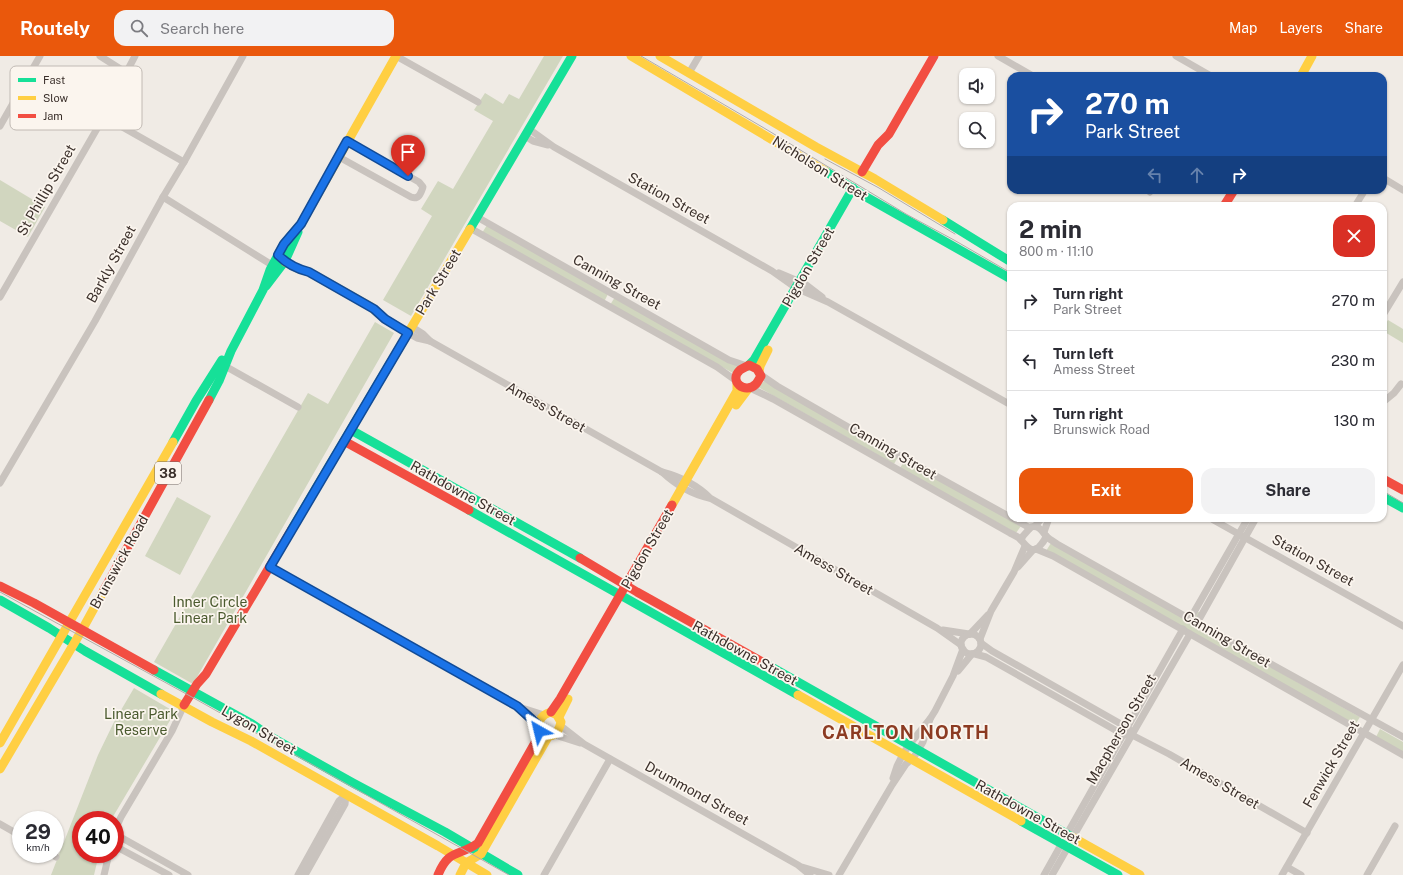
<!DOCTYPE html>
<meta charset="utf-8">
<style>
body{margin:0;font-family:"Public Sans",sans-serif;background:#f2f2f3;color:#2b2b33;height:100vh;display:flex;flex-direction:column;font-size:15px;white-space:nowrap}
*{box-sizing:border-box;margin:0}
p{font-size:13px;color:#7c7c81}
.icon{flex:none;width:22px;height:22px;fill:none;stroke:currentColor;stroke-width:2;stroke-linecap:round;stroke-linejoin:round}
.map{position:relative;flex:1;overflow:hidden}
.drawer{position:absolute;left:1007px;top:146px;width:380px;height:320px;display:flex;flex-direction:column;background:#fff;border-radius:12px;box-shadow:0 1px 3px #0004}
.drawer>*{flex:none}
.banner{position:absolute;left:1007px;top:16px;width:380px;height:122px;border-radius:12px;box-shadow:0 1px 3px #0004;background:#1a4fa0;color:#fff;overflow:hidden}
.fabs{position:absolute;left:959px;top:12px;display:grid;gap:8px}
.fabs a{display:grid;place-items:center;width:36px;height:36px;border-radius:8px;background:#fff;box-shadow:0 1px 3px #0004;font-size:20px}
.speed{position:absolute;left:12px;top:755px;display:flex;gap:8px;font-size:20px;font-weight:700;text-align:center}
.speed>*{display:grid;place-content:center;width:52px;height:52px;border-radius:50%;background:#fff;box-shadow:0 1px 3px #0004;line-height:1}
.speed small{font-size:10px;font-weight:400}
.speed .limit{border:6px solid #d22;background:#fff;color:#111}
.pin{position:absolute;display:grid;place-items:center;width:34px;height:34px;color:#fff;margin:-41px -17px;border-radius:50% 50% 50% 0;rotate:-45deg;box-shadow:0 0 4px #0007}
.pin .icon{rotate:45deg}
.me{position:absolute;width:44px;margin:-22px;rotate:323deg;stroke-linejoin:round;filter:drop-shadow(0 0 3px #0008)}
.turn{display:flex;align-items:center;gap:14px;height:84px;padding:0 12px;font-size:18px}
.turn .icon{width:52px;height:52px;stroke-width:2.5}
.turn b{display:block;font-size:28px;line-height:34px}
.lanes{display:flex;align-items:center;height:38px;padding:0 12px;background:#0003;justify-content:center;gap:20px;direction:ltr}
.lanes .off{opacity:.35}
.round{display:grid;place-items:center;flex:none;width:42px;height:42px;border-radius:12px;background:#f2f2f3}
.head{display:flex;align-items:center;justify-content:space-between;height:68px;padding:0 12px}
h1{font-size:24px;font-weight:700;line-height:30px}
.primary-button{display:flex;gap:8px;margin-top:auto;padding:8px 12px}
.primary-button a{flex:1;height:46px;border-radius:12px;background:#ea580c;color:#fff;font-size:16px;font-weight:700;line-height:46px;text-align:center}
.primary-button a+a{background:#f2f2f3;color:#2b2b33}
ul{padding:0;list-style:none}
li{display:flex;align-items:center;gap:12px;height:60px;padding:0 12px;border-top:1px solid #e1e1e2}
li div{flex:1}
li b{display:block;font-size:15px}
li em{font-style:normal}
header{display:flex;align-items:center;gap:24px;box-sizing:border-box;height:56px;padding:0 20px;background:#ea580c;color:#fff}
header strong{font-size:19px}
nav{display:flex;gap:22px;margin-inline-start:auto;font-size:14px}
.search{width:280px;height:36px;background:#f2f2f3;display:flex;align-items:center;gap:10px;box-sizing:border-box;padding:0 14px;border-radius:12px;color:#7c7c81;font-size:15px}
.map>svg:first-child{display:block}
.green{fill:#d1d6bf}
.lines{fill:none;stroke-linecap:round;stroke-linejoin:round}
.street{stroke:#c9c3be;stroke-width:7}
.fast{stroke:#16e098;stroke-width:9}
.slow{stroke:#ffcf43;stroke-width:9}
.jam{stroke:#f24e42;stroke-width:9}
.tram{stroke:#b1aca8;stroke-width:1}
.route-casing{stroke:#114b97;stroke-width:10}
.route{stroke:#1a73e8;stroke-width:7}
.labels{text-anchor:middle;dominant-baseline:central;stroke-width:3.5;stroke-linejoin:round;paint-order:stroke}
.shield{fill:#fbf5ee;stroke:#756b66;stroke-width:1}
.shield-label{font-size:13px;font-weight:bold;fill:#3b302b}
.street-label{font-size:14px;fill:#3b302b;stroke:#fbf5ee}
.park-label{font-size:14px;fill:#4a5a2e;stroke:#fbf5ee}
.district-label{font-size:18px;font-weight:bold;letter-spacing:1px;fill:#8c3b22;stroke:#fbf5ee}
.key{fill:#fbf5ee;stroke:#c1bab4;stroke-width:1}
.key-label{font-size:11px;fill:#3b302b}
</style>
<header>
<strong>Routely</strong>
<div class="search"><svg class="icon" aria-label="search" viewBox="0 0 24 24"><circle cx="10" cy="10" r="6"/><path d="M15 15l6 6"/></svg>Search here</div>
<nav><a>Map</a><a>Layers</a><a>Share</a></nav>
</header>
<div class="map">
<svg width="1403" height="819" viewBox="0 0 1403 819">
<rect width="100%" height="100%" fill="#f0ebe5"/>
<!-- green -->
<g class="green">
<polygon points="544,0 563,0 411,260 383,244 432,160 421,153 438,125 453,133 493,65 474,54 485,37 503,48 509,38 519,43"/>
<polygon points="0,124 45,151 28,181 0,165"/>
<polygon points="487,169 608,238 604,246 482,177"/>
<polygon points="615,241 738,310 733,317 610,249"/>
<polygon points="1388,264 1403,273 1403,287 1383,275 1383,272"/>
<polygon points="375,266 394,277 193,628 154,606 308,337 328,348"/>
<polygon points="764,325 898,401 894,408 758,331"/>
<polygon points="905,404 1021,470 1016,477 900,412"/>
<polygon points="177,441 211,460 180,519 145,500"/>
<polygon points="1051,487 1189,565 1197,555 1200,557 1195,569 1360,661 1355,669 1046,495"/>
<polygon points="134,632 175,656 111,764 81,764 81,798 99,798 94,819 51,819 98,699 114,666"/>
<polygon points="1380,673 1403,686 1403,696 1376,681"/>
</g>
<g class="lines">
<!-- street -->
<g class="street">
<polyline points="100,0 122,14 125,19"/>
<polyline points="396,0 478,46"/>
<polyline points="998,0 1033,20"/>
<polyline points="1176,0 1211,20"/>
<polyline points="689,17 699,0"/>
<polyline points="102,64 107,63 117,68 184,106"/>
<polyline points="0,70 40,0"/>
<polyline points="529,73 554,91 772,215 796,232 828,246 1011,349"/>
<polyline points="525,80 533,85 548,89"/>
<path d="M339 101 411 141C419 144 421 137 423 131L419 126 347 85"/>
<polyline points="1383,122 1403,134"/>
<polyline points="1150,136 1151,134"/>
<polyline points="163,141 272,209"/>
<polyline points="1355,150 1365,134"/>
<polyline points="477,161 729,304 747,310"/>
<polyline points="470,172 717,311 735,324"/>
<polyline points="779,217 805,228 822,241"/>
<polyline points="0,241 102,64 110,47 124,26 125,19 135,0"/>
<polyline points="1383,259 1403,226"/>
<polyline points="412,271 423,278 430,285"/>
<path d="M408 277 417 282 430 285 662 416C676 429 690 438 709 442"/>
<polyline points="225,310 298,351"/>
<polyline points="761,319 777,330 862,379 1030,472"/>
<path d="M750 332 773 343 1010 477C1014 479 1019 481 1021 484 1026 490 1032 498 1039 491 1042 487 1045 485 1046 480"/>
<polyline points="1383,346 1394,337 1401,328"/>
<path d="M662 416C681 421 696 428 710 442L937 572 961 589"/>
<polyline points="0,427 95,265 163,141 184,106 243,0"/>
<polyline points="1210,462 1403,570"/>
<polyline points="1256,462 1197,567 1403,681"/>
<polyline points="1035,470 1042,462"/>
<polyline points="1044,476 1049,462"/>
<path d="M1021 484 1023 480 1031 471C1039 469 1042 475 1046 480 1049 483 1054 486 1057 488L1190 563 1248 462"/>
<polyline points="1036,493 1053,500 1403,699"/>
<polyline points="269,511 517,651 538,669"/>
<polyline points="1018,511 1033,494"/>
<polyline points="943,574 969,578"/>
<polyline points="970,578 988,559"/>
<circle cx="971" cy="588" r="10"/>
<polyline points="980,583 991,555 1014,516 1025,490"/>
<polyline points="981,587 992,595 1128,672 1130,675"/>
<polyline points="975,598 986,601 1124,679 1132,679 1169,698 1307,777"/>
<polyline points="958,615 972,598"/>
<polyline points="519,651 544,659"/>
<polyline points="561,670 584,688 798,809 810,819"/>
<polyline points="555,679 580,687"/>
<polyline points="893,722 897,710 903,698 909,689 930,663 935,655 953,620 963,593"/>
<polyline points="0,768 21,780"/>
<polyline points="115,774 121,761 172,675 184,649"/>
<polyline points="115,778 188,819"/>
<polyline points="1067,778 1183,573"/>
<polyline points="1073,781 1190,578"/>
<polyline points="115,790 169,819"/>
<polyline points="51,798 56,801"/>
<polyline points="802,811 829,819"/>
<polyline points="1287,811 1301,819"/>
<polyline points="104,819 109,798"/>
<polyline points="298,819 339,745 346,739"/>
<polyline points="305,819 345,748 346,739"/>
<polyline points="544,819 610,703"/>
<polyline points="839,819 892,729 906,708 914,701 923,686 930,663"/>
<polyline points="1044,819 1062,787"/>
<polyline points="1052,819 1068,791"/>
<polyline points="1282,819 1403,609"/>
<polyline points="1367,819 1395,770"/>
</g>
<!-- fast -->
<g class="fast">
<polyline points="825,115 868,142 1011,223"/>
<polyline points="943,164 1011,206"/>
<polyline points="470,173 572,0"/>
<polyline points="266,230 285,205 298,176"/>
<polyline points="748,310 754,304 853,132"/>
<polyline points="209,344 219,325 231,295 263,234 270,214 284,188 295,175"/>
<polyline points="351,374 580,502"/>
<polyline points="173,386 196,345 222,304"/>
<polyline points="1383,441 1403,452"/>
<polyline points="469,454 798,639"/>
<polyline points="292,473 392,304"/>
<polyline points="0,544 49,572 85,595 161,638"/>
<polyline points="766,608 1072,781"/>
<polyline points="154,614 252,668 271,681 353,727 445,776 518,819"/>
<polyline points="1021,765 1118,819"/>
</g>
<!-- slow -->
<g class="slow">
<polyline points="631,0 825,115"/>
<polyline points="660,0 816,91 875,123 943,164"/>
<polyline points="1301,20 1312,0"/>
<polyline points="295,175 301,168 396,0"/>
<polyline points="285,206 299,213 309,216 371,251 385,263 408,277"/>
<polyline points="392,304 470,173"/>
<polyline points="759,316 760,310 768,294"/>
<polyline points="736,349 748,333"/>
<polyline points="672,449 737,335 737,327"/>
<polyline points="161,638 212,666 251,685 438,790 487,819"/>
<polyline points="798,639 1021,765"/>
<path d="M551 656 557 659 561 666C558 679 552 683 540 678 536 668 540 659 551 656Z"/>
<polyline points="559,661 568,643"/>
<polyline points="0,687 173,386"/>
<polyline points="0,713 82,574 104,534"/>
<polyline points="1072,781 1140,819"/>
<polyline points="460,819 466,807 481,798 548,681"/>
</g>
<!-- jam -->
<g class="jam">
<polyline points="862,116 878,89 889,78 934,0"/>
<polyline points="1224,150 1234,134"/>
<path d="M749 309 757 313 761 320C759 323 758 326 756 328 745 339 728 325 740 314 743 312 746 311 749 309Z"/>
<polyline points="344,385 469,454"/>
<polyline points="1383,423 1403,434"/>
<polyline points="580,502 637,536 766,608"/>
<polyline points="0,530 34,547 154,614"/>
<polyline points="104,534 209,344"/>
<polyline points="184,649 197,628 206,618 292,473"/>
<polyline points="551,656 560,643 672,449"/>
<path d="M438 819C449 792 459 801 478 787L540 678"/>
</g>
<!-- tram -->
<g class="tram">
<polyline points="641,0 764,72 906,158 954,184 1011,217"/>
<polyline points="825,103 879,132 955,178"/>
<polyline points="1383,435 1403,447"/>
<polyline points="0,536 190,640 509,819"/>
</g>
</g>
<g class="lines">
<defs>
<path id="route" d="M408 120 347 85 301 168 284 188 278 199C287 208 297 213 309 216L374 253 385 263 408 277 270 511 517 650 538 669 539 675"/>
</defs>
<!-- route casing -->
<use href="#route" class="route-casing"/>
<!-- route -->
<use href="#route" class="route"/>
</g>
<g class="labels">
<!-- shield labels -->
<rect class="shield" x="155" y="406" width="26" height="22" rx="3"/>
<g class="shield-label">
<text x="168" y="417">38</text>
</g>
<!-- street labels -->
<g class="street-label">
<text transform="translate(820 112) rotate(32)">Nicholson Street</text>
<text transform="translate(46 134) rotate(-60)">St Phillip Street</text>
<text transform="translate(669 142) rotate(29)">Station Street</text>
<text transform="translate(111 208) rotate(-61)">Barkly Street</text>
<text transform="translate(808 211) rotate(-60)">Pigdon Street</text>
<text transform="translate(438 226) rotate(-59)">Park Street</text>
<text transform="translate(617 226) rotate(29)">Canning Street</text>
<text transform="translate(546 351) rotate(29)">Amess Street</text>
<text transform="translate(893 395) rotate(30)">Canning Street</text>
<text transform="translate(463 437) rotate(29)">Rathdowne Street</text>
<text transform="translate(647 493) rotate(-60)">Pigdon Street</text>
<text transform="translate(1313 504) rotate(29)">Station Street</text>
<text transform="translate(119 506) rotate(-61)">Brunswick Road</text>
<text transform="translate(834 513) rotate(30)">Amess Street</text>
<text transform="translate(1227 583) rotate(30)">Canning Street</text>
<text transform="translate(745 597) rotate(29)">Rathdowne Street</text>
<text transform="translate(1121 673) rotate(-60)">Macpherson Street</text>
<text transform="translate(259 674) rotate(30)">Lygon Street</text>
<text transform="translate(1331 708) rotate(-60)">Fenwick Street</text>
<text transform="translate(1220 727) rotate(30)">Amess Street</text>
<text transform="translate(697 737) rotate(29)">Drummond Street</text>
<text transform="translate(1028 756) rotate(29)">Rathdowne Street</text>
</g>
<!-- park labels -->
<g class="park-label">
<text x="210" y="546">Inner Circle<tspan x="210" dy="16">Linear Park</tspan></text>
<text x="141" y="658">Linear Park<tspan x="141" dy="16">Reserve</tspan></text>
</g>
<!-- district labels -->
<g class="district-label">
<text x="906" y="676">CARLTON NORTH</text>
</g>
</g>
<!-- legend -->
<rect x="10" y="10" width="132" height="64" rx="6" class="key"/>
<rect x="18" y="22" width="18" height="4" fill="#16e098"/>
<rect x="18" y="40" width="18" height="4" fill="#ffcf43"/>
<rect x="18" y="58" width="18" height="4" fill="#f24e42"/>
<g class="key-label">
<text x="43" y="28">Fast</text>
<text x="43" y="46">Slow</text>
<text x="43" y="64">Jam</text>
</g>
</svg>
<div class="fabs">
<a><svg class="icon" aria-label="sound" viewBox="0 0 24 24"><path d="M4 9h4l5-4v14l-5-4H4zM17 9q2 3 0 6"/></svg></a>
<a><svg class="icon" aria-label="search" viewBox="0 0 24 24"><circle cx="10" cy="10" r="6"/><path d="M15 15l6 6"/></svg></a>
</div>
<div class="speed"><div>29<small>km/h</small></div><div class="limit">40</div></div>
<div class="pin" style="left:408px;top:120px;background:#d93025"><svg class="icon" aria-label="arrive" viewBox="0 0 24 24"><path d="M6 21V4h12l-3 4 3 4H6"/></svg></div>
<svg class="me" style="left:539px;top:675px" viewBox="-20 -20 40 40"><path d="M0-17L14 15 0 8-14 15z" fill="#1a73e8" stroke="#fff" stroke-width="4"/></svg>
<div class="banner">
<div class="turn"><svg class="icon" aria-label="right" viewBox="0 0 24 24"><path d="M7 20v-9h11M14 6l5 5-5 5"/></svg><div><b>270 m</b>Park Street</div></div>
<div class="lanes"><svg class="icon off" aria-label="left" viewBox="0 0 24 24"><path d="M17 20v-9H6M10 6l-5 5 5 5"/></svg><svg class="icon off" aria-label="ahead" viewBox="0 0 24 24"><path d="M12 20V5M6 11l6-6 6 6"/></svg><svg class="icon" aria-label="right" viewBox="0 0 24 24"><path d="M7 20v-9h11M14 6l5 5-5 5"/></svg></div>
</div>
<section class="drawer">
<div class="head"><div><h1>2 min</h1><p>800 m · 11:10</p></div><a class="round" style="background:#d93025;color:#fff"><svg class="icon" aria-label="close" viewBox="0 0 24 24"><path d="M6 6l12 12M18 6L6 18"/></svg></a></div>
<ul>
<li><svg class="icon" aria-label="right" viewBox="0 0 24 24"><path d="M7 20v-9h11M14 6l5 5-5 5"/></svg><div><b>Turn right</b><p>Park Street</p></div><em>270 m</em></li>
<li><svg class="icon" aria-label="left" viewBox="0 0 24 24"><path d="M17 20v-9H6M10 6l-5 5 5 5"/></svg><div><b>Turn left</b><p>Amess Street</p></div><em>230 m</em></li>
<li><svg class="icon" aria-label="right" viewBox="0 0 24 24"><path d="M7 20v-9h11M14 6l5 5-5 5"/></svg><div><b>Turn right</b><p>Brunswick Road</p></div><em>130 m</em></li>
</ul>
<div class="primary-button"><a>Exit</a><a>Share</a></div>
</section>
</div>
